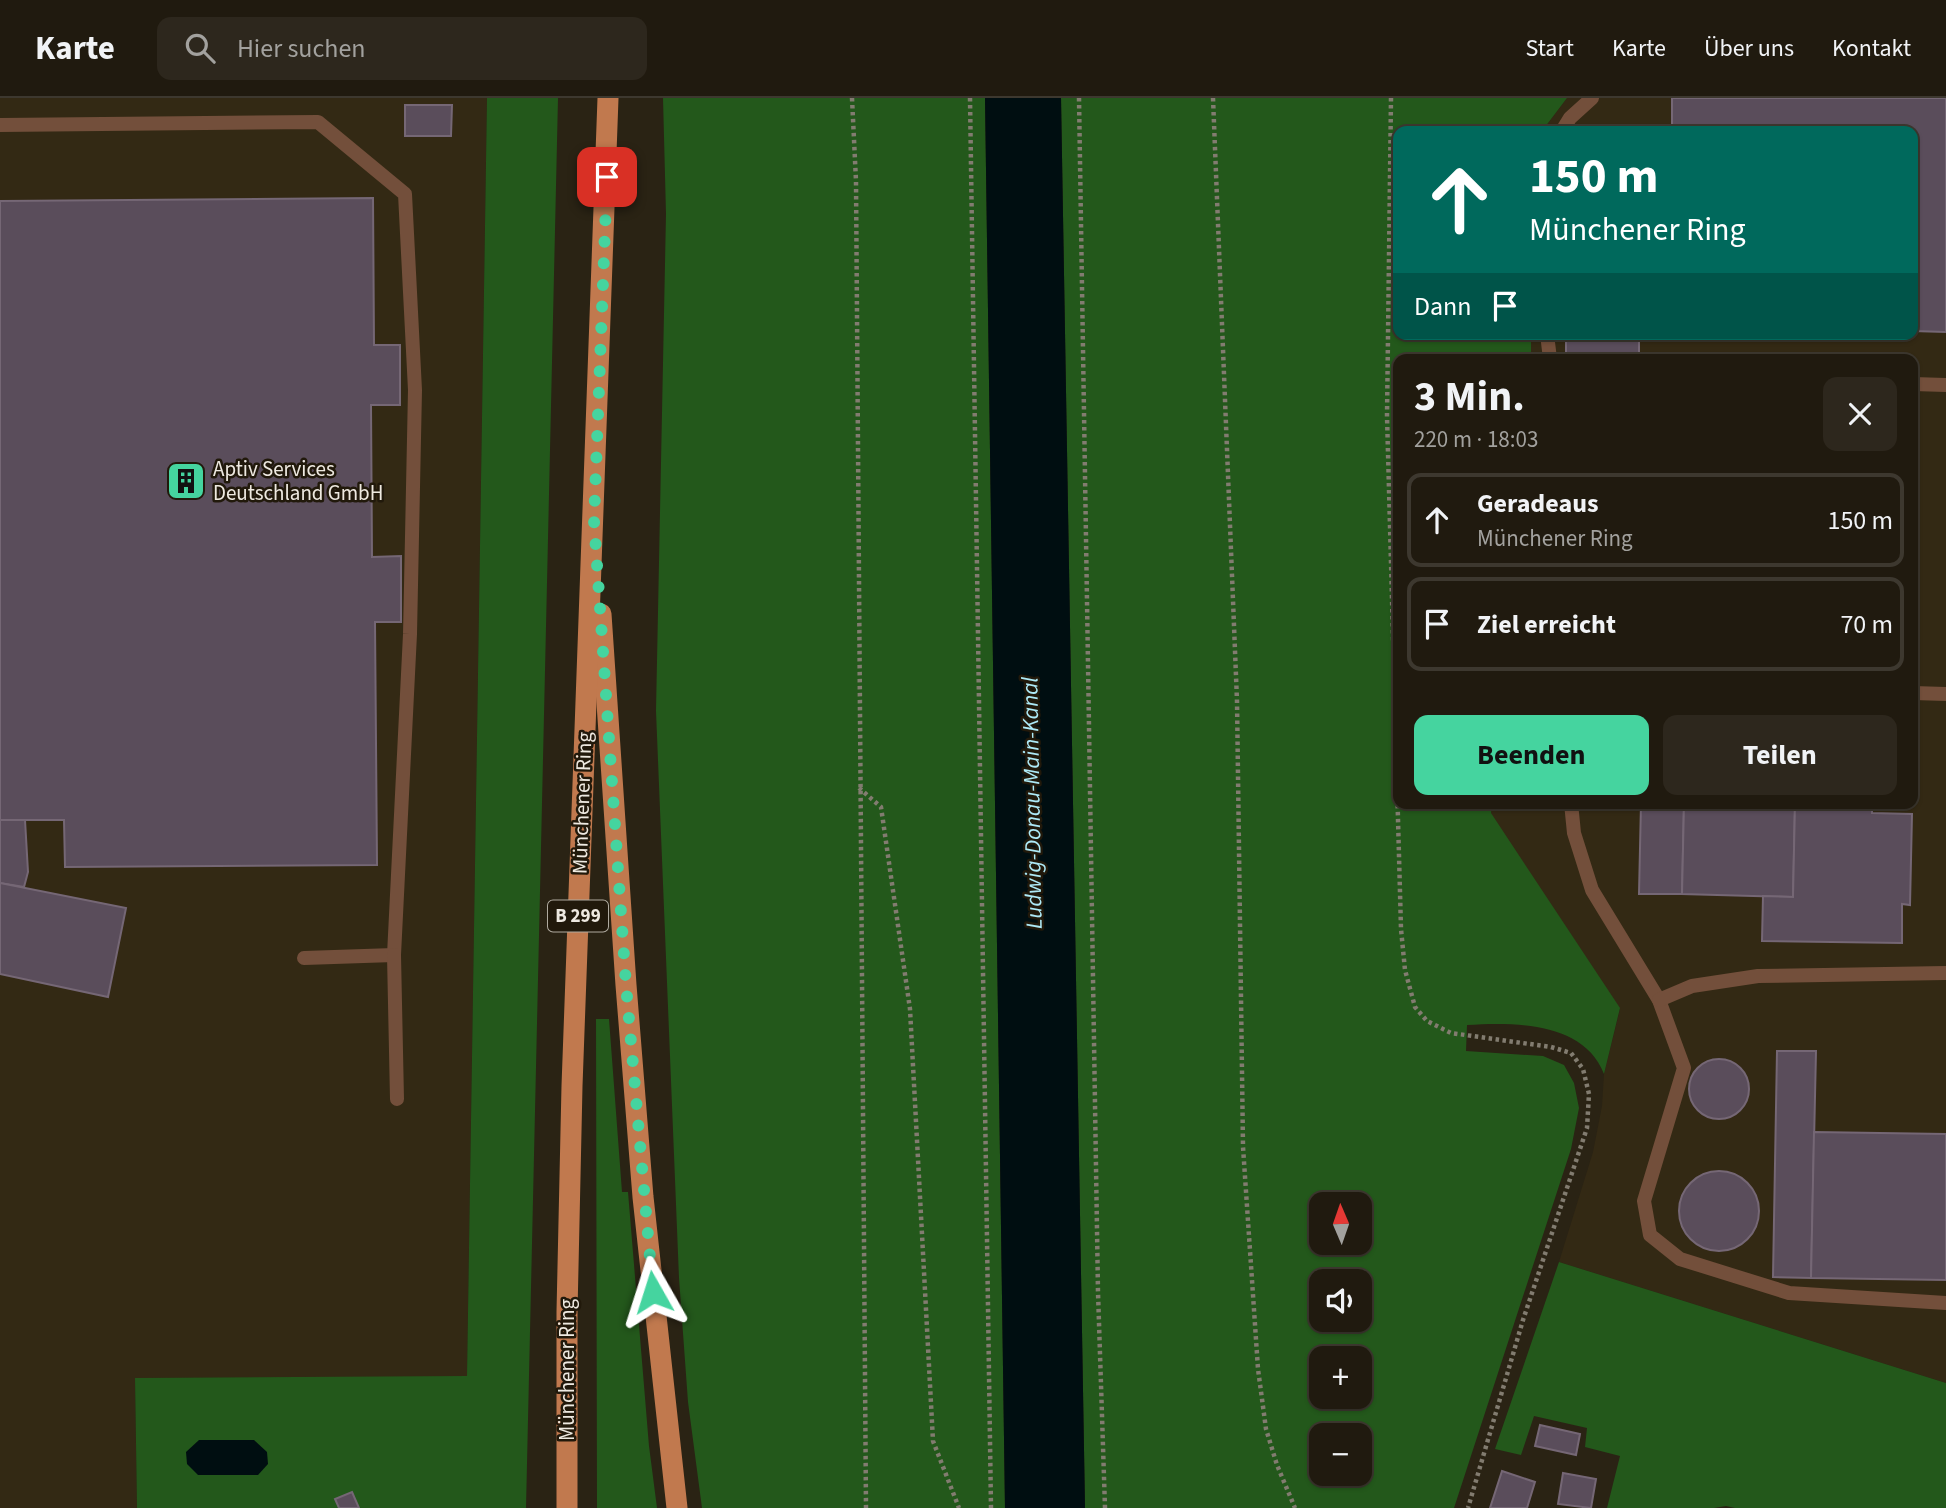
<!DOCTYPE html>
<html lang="de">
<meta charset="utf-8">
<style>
body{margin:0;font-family:"Source Sans 3",sans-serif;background:#2d271d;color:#f1f3f6;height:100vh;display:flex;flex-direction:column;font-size:26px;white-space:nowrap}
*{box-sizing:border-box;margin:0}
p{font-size:23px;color:#a2a19e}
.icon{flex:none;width:38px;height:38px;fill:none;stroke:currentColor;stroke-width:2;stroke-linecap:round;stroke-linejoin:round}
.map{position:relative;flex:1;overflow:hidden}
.details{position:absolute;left:1393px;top:256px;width:525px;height:455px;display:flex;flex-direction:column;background:#201a0f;border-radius:14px;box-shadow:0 2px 5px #0004,0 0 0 2px #3d382f}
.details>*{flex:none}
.hud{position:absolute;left:1393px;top:28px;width:525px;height:214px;border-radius:14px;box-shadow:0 2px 5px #0004,0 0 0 2px #3d382f;background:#00695c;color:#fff;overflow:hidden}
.needle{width:46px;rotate:358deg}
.buttons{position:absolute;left:1309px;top:1094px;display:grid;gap:14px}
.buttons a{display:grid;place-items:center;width:63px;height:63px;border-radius:14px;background:#201a0f;box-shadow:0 2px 5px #0004,0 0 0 2px #3d382f;font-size:35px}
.pin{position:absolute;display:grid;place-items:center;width:60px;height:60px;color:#fff;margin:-30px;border-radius:14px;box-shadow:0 4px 10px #0006}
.me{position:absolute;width:77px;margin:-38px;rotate:354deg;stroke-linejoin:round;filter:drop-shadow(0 0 5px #0008)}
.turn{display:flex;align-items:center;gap:24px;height:147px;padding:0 21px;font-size:32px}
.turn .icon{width:91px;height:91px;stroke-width:2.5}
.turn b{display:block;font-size:49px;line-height:60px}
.then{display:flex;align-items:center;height:66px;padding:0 21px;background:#0003;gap:14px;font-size:26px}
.round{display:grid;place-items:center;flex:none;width:74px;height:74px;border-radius:14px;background:#2d271d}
.headline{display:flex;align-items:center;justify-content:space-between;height:119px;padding:0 21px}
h1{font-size:42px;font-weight:700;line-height:52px}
.primary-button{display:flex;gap:14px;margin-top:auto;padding:14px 21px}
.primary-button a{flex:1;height:80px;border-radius:14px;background:#45d49f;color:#111;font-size:28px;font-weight:700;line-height:80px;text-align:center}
.primary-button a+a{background:#2d271d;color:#f1f3f6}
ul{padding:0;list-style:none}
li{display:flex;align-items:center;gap:21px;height:94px;margin:0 14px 10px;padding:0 7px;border:4px solid #3d382f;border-radius:14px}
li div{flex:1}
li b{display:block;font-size:26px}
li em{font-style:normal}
header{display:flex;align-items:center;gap:42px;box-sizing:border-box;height:98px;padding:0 35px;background:#201a0f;border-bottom:2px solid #3d382f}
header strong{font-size:33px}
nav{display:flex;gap:38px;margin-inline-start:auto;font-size:24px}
.search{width:490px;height:63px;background:#2d271d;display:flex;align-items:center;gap:18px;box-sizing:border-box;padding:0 24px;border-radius:14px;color:#a2a19e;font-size:26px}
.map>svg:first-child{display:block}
.built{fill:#332914}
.green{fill:#23581b;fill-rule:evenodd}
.water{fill:#000e11}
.building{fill:#5a4d5b;stroke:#756775;stroke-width:2}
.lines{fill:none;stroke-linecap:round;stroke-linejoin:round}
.path{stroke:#827c70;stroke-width:4.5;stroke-dasharray:3.5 3.5;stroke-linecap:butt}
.service{stroke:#734f3b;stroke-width:14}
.primary{stroke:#c1794e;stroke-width:21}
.route{stroke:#45d49f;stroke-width:12;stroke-dasharray:0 21.6}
.labels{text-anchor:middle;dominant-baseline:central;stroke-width:5;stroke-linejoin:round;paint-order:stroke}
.shield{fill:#21190b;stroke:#b0aba0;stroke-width:2}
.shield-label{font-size:19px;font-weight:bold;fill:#eee9e0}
.poi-label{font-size:21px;fill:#eee9e0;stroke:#21190b;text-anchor:start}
.street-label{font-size:21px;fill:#eee9e0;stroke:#21190b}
.water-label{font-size:23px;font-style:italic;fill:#aeeaf7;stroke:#21190b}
</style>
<header>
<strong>Karte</strong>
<div class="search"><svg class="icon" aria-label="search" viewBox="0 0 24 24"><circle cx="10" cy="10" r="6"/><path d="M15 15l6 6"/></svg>Hier suchen</div>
<nav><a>Start</a><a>Karte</a><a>Über uns</a><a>Kontakt</a></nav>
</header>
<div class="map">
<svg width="1946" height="1410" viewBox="0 0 1946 1410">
<rect width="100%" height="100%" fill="#2a2314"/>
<!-- built -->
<g class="built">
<polygon points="0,0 487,0 467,1279 135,1280 137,1410 0,1410"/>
<polygon points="1567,0 1946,0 1946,1285 1559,1164 1593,1054 1602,1008 1604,976 1620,911 1490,715 1492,705 1913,705 1913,261 1531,261 1531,236 1913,236 1913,33 1542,33"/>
</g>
<!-- green -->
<g class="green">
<polygon points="487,0 558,0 526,1410 137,1410 135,1280 467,1278"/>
<polygon points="663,0 985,0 1005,1410 702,1410 688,1304 679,1180 656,613 666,116"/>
<path d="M1061 0H1567L1542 33H1398V236H1531V261H1398V705H1492L1491 715 1620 910 1604 976C1584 924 1516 924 1467 927L1466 953 1543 958 1564 967 1574 985 1579 1010 1571 1051 1454 1410H1085ZM1321 1106H1360V1144H1321ZM1321 1183H1360V1222H1321ZM1321 1260H1360V1298H1321ZM1321 1337H1360V1376H1321Z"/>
<polygon points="596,921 609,921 622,1094 628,1094 649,1348 657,1410 597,1410"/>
<polygon points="1559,1164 1946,1285 1946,1410 1735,1410 1726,1408 1714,1410 1607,1410 1620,1358 1585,1349 1587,1330 1534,1318 1521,1357 1495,1351"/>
</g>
<!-- water -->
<g class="water">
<polygon points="985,0 1061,0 1085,1410 1005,1410"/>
<polygon points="199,1342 254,1342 267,1354 268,1366 258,1377 198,1377 187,1366 186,1354"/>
</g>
<!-- building -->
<g class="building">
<polygon points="1672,0 1946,0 1946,234 1913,233 1913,33 1672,33"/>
<polygon points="405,7 452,7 451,38 405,38"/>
<polygon points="373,100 374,247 400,247 400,307 371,307 372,459 401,458 401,524 375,524 377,767 65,769 64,722 0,722 0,103"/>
<rect x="1566" y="236" width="73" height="25"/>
<polygon points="1641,705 1684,705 1682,796 1639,796"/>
<polygon points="1684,705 1795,705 1793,799 1682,796"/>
<polygon points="1795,705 1872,705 1872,715 1912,716 1910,807 1902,806 1902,845 1762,843 1763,798 1793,799"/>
<polygon points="0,722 25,722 28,774 24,789 0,785"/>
<polygon points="0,785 126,810 108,899 0,876"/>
<polygon points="1777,953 1816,953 1811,1180 1773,1179"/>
<circle cx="1719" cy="991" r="30"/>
<polygon points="1814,1034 1946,1036 1946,1182 1811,1180"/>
<circle cx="1719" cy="1113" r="40"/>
<polygon points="1540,1327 1580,1336 1576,1357 1535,1348"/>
<polygon points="1502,1373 1535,1384 1527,1410 1490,1410"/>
<polygon points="1563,1375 1596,1381 1591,1410 1558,1406"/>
<polygon points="352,1394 359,1410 339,1410 335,1401"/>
</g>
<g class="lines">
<!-- path -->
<g class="path">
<polyline points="852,0 856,83 866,1410"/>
<polyline points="970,0 991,1410"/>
<polyline points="1079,0 1098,1194 1105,1410"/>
<polyline points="1213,0 1237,603 1243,1049 1258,1271 1266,1331 1277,1367 1295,1410"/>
<polyline points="1391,0 1387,318 1401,831 1405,872 1415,909 1427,923 1451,935 1551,949 1571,955 1583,971 1589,996 1587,1030 1523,1222 1468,1410"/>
<polyline points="859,690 881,709 910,911 933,1343 959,1410"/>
</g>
<!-- service -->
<g class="service">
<polyline points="0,27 318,24 405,96 415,292 410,536 394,857 304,860"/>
<polyline points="1562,33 1570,20 1592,0"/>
<polyline points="1547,236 1550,261"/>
<polyline points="1913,286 1946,287"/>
<polyline points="1913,595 1946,596"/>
<polyline points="1571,705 1574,735 1592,792 1659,902 1684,970 1644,1103 1650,1137 1680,1161 1789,1195 1946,1205"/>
<polyline points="394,857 397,1001"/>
<polyline points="1659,902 1692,888 1758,878 1946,875"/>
</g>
<!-- primary -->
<g class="primary">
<polyline points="601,516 626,887 643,1099 677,1410"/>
<polyline points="567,1410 567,1214 572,988 608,0"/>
</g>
</g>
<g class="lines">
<!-- route -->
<polyline class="route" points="607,79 594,423 626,887 653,1194"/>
</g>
<!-- icons -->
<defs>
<symbol id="building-square" viewBox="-11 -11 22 22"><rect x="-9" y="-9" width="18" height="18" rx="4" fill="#45d49f" stroke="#21190b"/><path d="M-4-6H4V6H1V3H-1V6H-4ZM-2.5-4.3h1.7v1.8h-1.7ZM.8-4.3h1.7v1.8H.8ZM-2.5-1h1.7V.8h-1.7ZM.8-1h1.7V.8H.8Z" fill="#111"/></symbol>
</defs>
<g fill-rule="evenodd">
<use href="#building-square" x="164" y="361" width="44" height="44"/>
</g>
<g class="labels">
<!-- shield labels -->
<rect class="shield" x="548" y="802.5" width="60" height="31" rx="5"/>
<g class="shield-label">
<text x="578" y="818">B 299</text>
</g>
<!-- poi labels -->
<g class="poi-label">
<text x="213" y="371">Aptiv Services<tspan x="213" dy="24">Deutschland GmbH</tspan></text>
</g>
<!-- street labels -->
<g class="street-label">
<text transform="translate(582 705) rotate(-88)">Münchener Ring</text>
<text transform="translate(567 1272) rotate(-90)">Münchener Ring</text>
</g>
<!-- water labels -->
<g class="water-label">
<text transform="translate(1032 705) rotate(-91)">Ludwig-Donau-Main-Kanal</text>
</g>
</g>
</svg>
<div class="buttons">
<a><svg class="needle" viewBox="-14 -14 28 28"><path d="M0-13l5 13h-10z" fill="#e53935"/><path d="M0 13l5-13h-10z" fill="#a2a19e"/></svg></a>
<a><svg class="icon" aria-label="sound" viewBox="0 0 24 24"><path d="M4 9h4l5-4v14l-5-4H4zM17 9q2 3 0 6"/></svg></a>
<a>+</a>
<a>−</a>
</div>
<div class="pin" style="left:607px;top:79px;background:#d93025"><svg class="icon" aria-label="arrive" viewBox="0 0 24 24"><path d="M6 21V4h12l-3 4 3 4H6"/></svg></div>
<svg class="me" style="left:653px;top:1194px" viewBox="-20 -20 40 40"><path d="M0-17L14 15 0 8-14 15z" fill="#45d49f" stroke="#fff" stroke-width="4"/></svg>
<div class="hud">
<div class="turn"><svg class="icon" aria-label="ahead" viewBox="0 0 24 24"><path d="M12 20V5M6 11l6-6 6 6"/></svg><div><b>150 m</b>Münchener Ring</div></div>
<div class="then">Dann<svg class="icon" aria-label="arrive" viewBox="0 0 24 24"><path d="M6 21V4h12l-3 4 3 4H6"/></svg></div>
</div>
<section class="details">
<div class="headline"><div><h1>3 Min.</h1><p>220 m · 18:03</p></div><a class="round"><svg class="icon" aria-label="close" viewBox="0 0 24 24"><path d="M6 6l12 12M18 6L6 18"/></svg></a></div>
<ul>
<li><svg class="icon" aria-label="ahead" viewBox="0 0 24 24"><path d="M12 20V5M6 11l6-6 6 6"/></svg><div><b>Geradeaus</b><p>Münchener Ring</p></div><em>150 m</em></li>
<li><svg class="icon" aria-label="arrive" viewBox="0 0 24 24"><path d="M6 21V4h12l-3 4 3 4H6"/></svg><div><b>Ziel erreicht</b></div><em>70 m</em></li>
</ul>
<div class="primary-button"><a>Beenden</a><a>Teilen</a></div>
</section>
</div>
